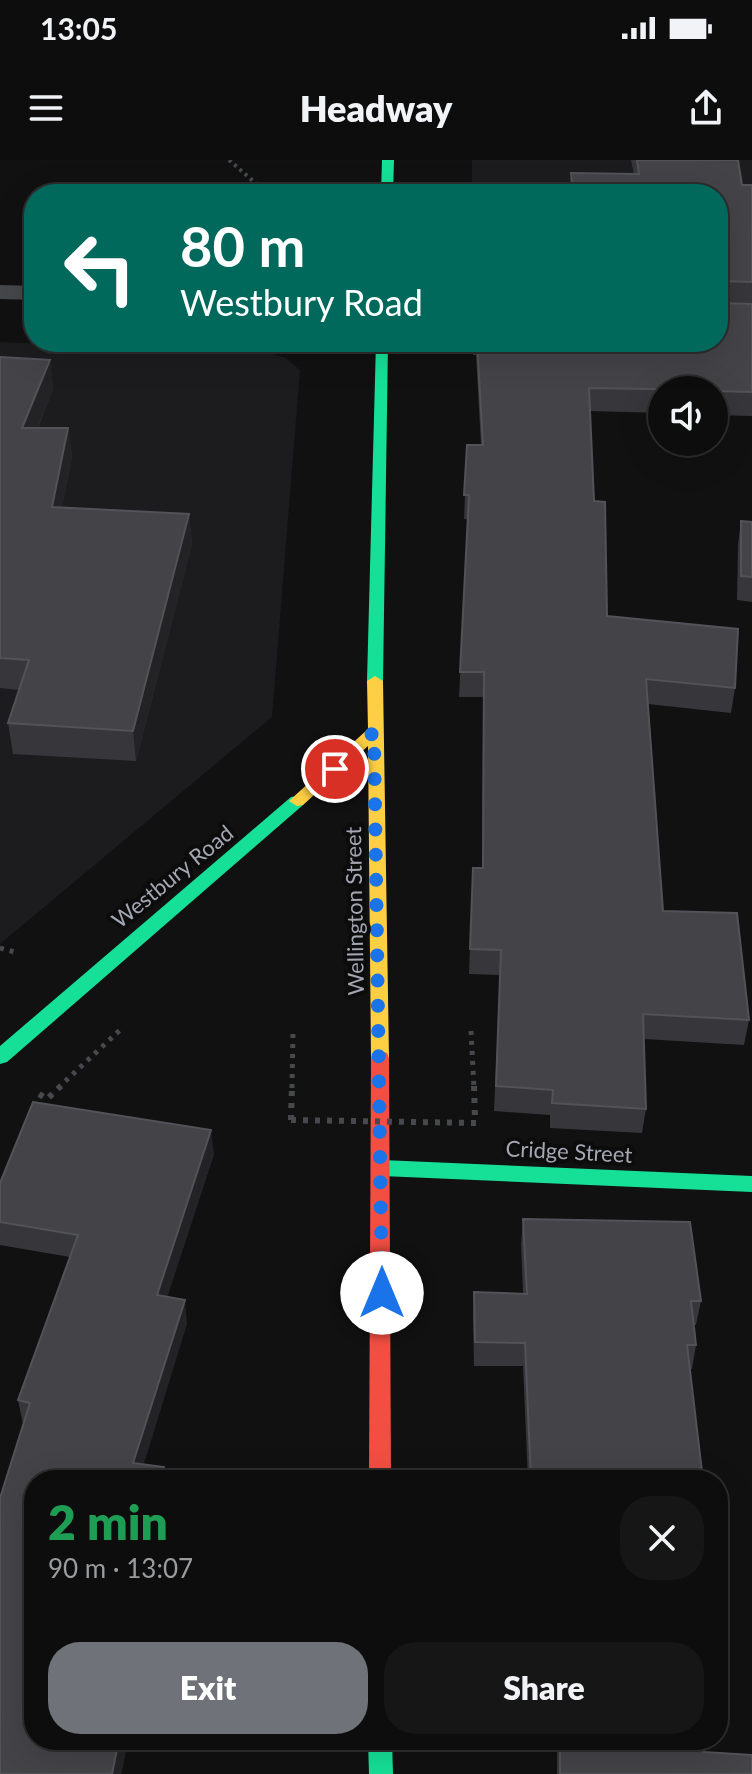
<!DOCTYPE html>
<meta charset="utf-8">
<style>
body{margin:0;font-family:Lato,sans-serif;background:#161617;color:#f1f3f6;height:100vh;display:flex;flex-direction:column;font-size:30px;white-space:nowrap}
*{box-sizing:border-box;margin:0}
p{font-size:26px;color:#9a9c9e}
.icon{flex:none;width:44px;height:44px;fill:none;stroke:currentColor;stroke-width:2;stroke-linecap:round;stroke-linejoin:round}
.map{position:relative;flex:1;overflow:hidden}
.drawer{position:absolute;left:24px;top:1310px;width:704px;height:280px;display:flex;flex-direction:column;background:#0d0d0e;border-radius:32px;box-shadow:0 8px 32px #0002,0 0 0 2px #2d2d2e}
.drawer>*{flex:none}
.hud{position:absolute;left:24px;top:24px;width:704px;height:168px;border-radius:32px;box-shadow:0 8px 32px #0002,0 0 0 2px #2d2d2e;background:#00695c;color:#fff;overflow:hidden}
.buttons{position:absolute;left:648px;top:216px;display:grid;gap:16px}
.buttons a{display:grid;place-items:center;width:80px;height:80px;border-radius:50%;background:#0d0d0e;box-shadow:0 8px 32px #0002,0 0 0 2px #2d2d2e;font-size:40px}
.pin{position:absolute;display:grid;place-items:center;width:68px;height:68px;color:#fff;margin:-34px;border:4px solid #fff;border-radius:50%;box-shadow:0 2px 8px #0007}
.me{position:absolute;width:88px;margin:-44px;rotate:0deg;stroke-linejoin:round;filter:drop-shadow(0 0 6px #0008)}
.turn{display:flex;align-items:center;gap:28px;height:168px;padding:0 24px;font-size:36px}
.turn .icon{width:104px;height:104px;stroke-width:2.5}
.turn b{display:block;font-size:56px;line-height:68px}
.round{display:grid;place-items:center;flex:none;width:84px;height:84px;border-radius:32px;background:#161617}
.summary{display:flex;align-items:center;justify-content:space-between;height:136px;padding:0 24px}
h1{font-size:48px;font-weight:800;line-height:60px;color:#1e9e55}
.button{display:flex;gap:16px;margin-top:auto;padding:16px 24px}
.button a{flex:1;height:92px;border-radius:32px;background:#70727a;color:#fff;font-size:32px;font-weight:800;line-height:92px;text-align:center}
.button a+a{background:#161617;color:#f1f3f6}
.status{display:flex;justify-content:space-between;align-items:center;height:56px;padding:0 40px;background:#0d0d0e;direction:ltr}
.status svg{height:22px;fill:currentColor}
header{display:flex;justify-content:space-between;align-items:center;height:104px;padding:0 24px;background:#0d0d0e;font-size:36px;font-weight:800}
.map>svg:first-child{display:block}
.built{fill:#1c1c1e}
.lines{fill:none;stroke-linecap:round;stroke-linejoin:round}
.path-far2{stroke:#47494c;stroke-width:4;stroke-dasharray:3 4;stroke-linecap:butt}
.path-far1{stroke:#47494c;stroke-width:5;stroke-dasharray:4 6;stroke-linecap:butt}
.path{stroke:#47494c;stroke-width:6;stroke-dasharray:5 7;stroke-linecap:butt}
.lane{fill:#46474a;fill-rule:evenodd}
.fast{fill:#16e098;fill-rule:evenodd}
.slow{fill:#ffcf43;fill-rule:evenodd}
.jam{fill:#f24e42;fill-rule:evenodd}
.path-bridge{stroke:#47494c;stroke-width:6;stroke-dasharray:5 7;stroke-linecap:butt}
.wall{fill:#37373b}
.shaded-wall{fill:#232325}
.building{fill:#434348;stroke:#525358;stroke-width:2}
.route{stroke:#1a73e8;stroke-width:14;stroke-dasharray:0 25.2}
.labels{text-anchor:middle;dominant-baseline:central;stroke-width:8;stroke-linejoin:round;paint-order:stroke}
.street-label{font-size:22px;fill:#a3a7b2;stroke:#0c0c0d}
</style>
<div class="status"><b>13:05</b><svg viewBox="0 0 49 12"><path d="M0 12V9h3v3zM5 12V6h3v6zM10 12V3h3v9zM15 12V0h3v12zM26 1h20v11H26zM47 4h2v5h-2z"/></svg></div>
<header><svg class="icon" aria-label="menu" viewBox="0 0 24 24"><path d="M4 6h16M4 12h16M4 18h16"/></svg>Headway<svg class="icon" aria-label="share" viewBox="0 0 24 24"><path d="M12 15V3M7 8l5-5 5 5M5 13v7h14v-7"/></svg></header>
<div class="map">
<svg width="752" height="1614" viewBox="0 0 752 1614">
<rect width="100%" height="100%" fill="#111112"/>
<!-- built -->
<g class="built">
<polygon points="472,0 752,0 752,135 718,34 472,34"/>
<polygon points="0,182 265,192 286,198 300,210 272,557 0,784"/>
</g>
<g class="lines">
<!-- path-far2 -->
<polyline class="path-far2" points="229,0 268,34"/>
<!-- path-far1 -->
<g class="path-far1">
<polyline points="0,788 18,793"/>
<polyline points="471,871 474,928"/>
<polyline points="58,928 121,869"/>
<polyline points="292,928 293,871"/>
</g>
<!-- path -->
<g class="path">
<polyline points="474,926 475,958"/>
<polyline points="39,934 47,939 61,926"/>
<polyline points="291,960 292,926"/>
</g>
<!-- lane -->
<polygon class="lane" points="0,125 34,126 34,140 0,139"/>
<!-- fast -->
<g class="fast">
<polygon points="382,0 394,0 393,34 381,34"/>
<polygon points="376,182 388,182 383,521 375,526 367,521"/>
<polygon points="297,636 305,641 303,645 7,902 0,904 0,886 291,637"/>
<polygon points="382,1000 752,1016 752,1032 382,1016 375,1013 372,1008 375,1003"/>
<polygon points="368,1580 392,1580 393,1614 369,1614"/>
</g>
<!-- slow -->
<polygon class="slow" points="375,516 383,521 389,898 387,903 373,903 371,898 368,586 303,645 297,646 289,641 368,569 367,521"/>
<!-- jam -->
<polygon class="jam" points="380,891 387,893 389,898 391,1320 369,1320 371,898 373,893"/>
<!-- path-bridge -->
<polyline class="path-bridge" points="291,960 476,963"/>
</g>
<!-- wall -->
<g class="wall">
<polygon points="631,0 738,0 742,25 752,25 752,263 752,256 714,255 714,230 662,230 662,253 590,251 594,341 607,456 735,528 731,553 648,544 663,751 749,860 744,885 644,879 646,949 642,973 550,968 550,955 494,951 500,815 469,814 473,708 482,708 483,537 459,537 468,359 464,359 467,285 481,285 476,195 473,195 473,182 718,182 718,34 570,34 571,13 634,14"/>
<polygon points="0,197 50,200 53,229 38,268 68,268 72,297 62,347 189,354 192,384 136,601 13,594 8,563 19,530 0,528"/>
<polygon points="741,361 752,362 752,442 737,440 738,385"/>
<polygon points="214,994 167,1137 187,1164 34,1580 128,1580 121,1614 0,1614 23,1264 18,1240 70,1097 0,1085 0,1023"/>
<polygon points="523,1059 701,1141 696,1165 694,1165 696,1185 692,1209 690,1209 703,1320 528,1320 523,1206 474,1206 473,1156 474,1132 523,1133 521,1084"/>
<polygon points="557,1580 704,1580 704,1592 752,1614 557,1614"/>
</g>
<!-- shaded-wall -->
<g class="shaded-wall">
<polygon points="50,200 53,229 26,297 22,268"/>
<polygon points="68,268 72,297 56,377 52,347"/>
<polygon points="189,354 192,384 136,601 133,571"/>
<polygon points="211,970 214,994 160,1159 157,1135"/>
<polygon points="185,1140 187,1164 139,1320 133,1303"/>
<polygon points="164,1307 166,1320 161,1320"/>
<polygon points="119,1580 128,1580 121,1614 112,1614"/>
</g>
<!-- building -->
<g class="building">
<polygon points="637,0 738,0 742,25 752,25 752,122 719,121 719,143 752,144 752,232 714,231 714,230 589,228 594,341 605,342 607,456 738,469 735,528 646,519 663,751 737,753 749,860 643,854 646,949 552,943 553,930 496,926 501,790 470,789 473,708 483,708 484,512 460,512 469,335 464,335 467,285 483,285 477,182 718,182 718,34 573,34 571,13 639,14"/>
<polygon points="0,197 50,200 22,268 68,268 52,347 189,354 133,571 8,563 29,500 0,498"/>
<polygon points="741,361 752,362 752,417 741,416"/>
<polygon points="33,942 211,970 157,1135 185,1140 133,1303 164,1307 161,1320 34,1320 34,1580 119,1580 112,1614 0,1614 0,1338 30,1243 18,1240 78,1075 0,1062 0,1023"/>
<polygon points="523,1059 690,1062 701,1141 691,1141 696,1185 687,1185 703,1320 531,1320 525,1183 475,1182 474,1132 527,1134"/>
<polygon points="560,1580 704,1580 704,1592 752,1595 752,1614 560,1614"/>
</g>
<g class="lines">
<!-- route -->
<polyline class="route" points="335,609 374,572 382,1133"/>
</g>
<g class="labels">
<!-- street labels -->
<g class="street-label">
<text transform="translate(172 716) rotate(-39)">Westbury Road</text>
<text transform="translate(354 751) rotate(-91)">Wellington Street</text>
<text transform="translate(569 991) rotate(3)">Cridge Street</text>
</g>
</g>
</svg>
<div class="buttons">
<a><svg class="icon" aria-label="sound" viewBox="0 0 24 24"><path d="M4 9h4l5-4v14l-5-4H4zM17 9q2 3 0 6"/></svg></a>
</div>
<div class="pin" style="left:335px;top:609px;background:#d93025"><svg class="icon" aria-label="arrive" viewBox="0 0 24 24"><path d="M6 21V4h12l-3 4 3 4H6"/></svg></div>
<svg class="me" style="left:382px;top:1133px" viewBox="-20 -20 40 40"><circle r="19" fill="#fff"/><path d="M0-13L10 11 0 6-10 11z" fill="#1a73e8"/></svg>
<div class="hud">
<div class="turn"><svg class="icon" aria-label="left" viewBox="0 0 24 24"><path d="M17 20v-9H6M10 6l-5 5 5 5"/></svg><div><b>80 m</b>Westbury Road</div></div>
</div>
<section class="drawer">
<div class="summary"><div><h1>2 min</h1><p>90 m · 13:07</p></div><a class="round"><svg class="icon" aria-label="close" viewBox="0 0 24 24"><path d="M6 6l12 12M18 6L6 18"/></svg></a></div>
<div class="button"><a>Exit</a><a>Share</a></div>
</section>
</div>
